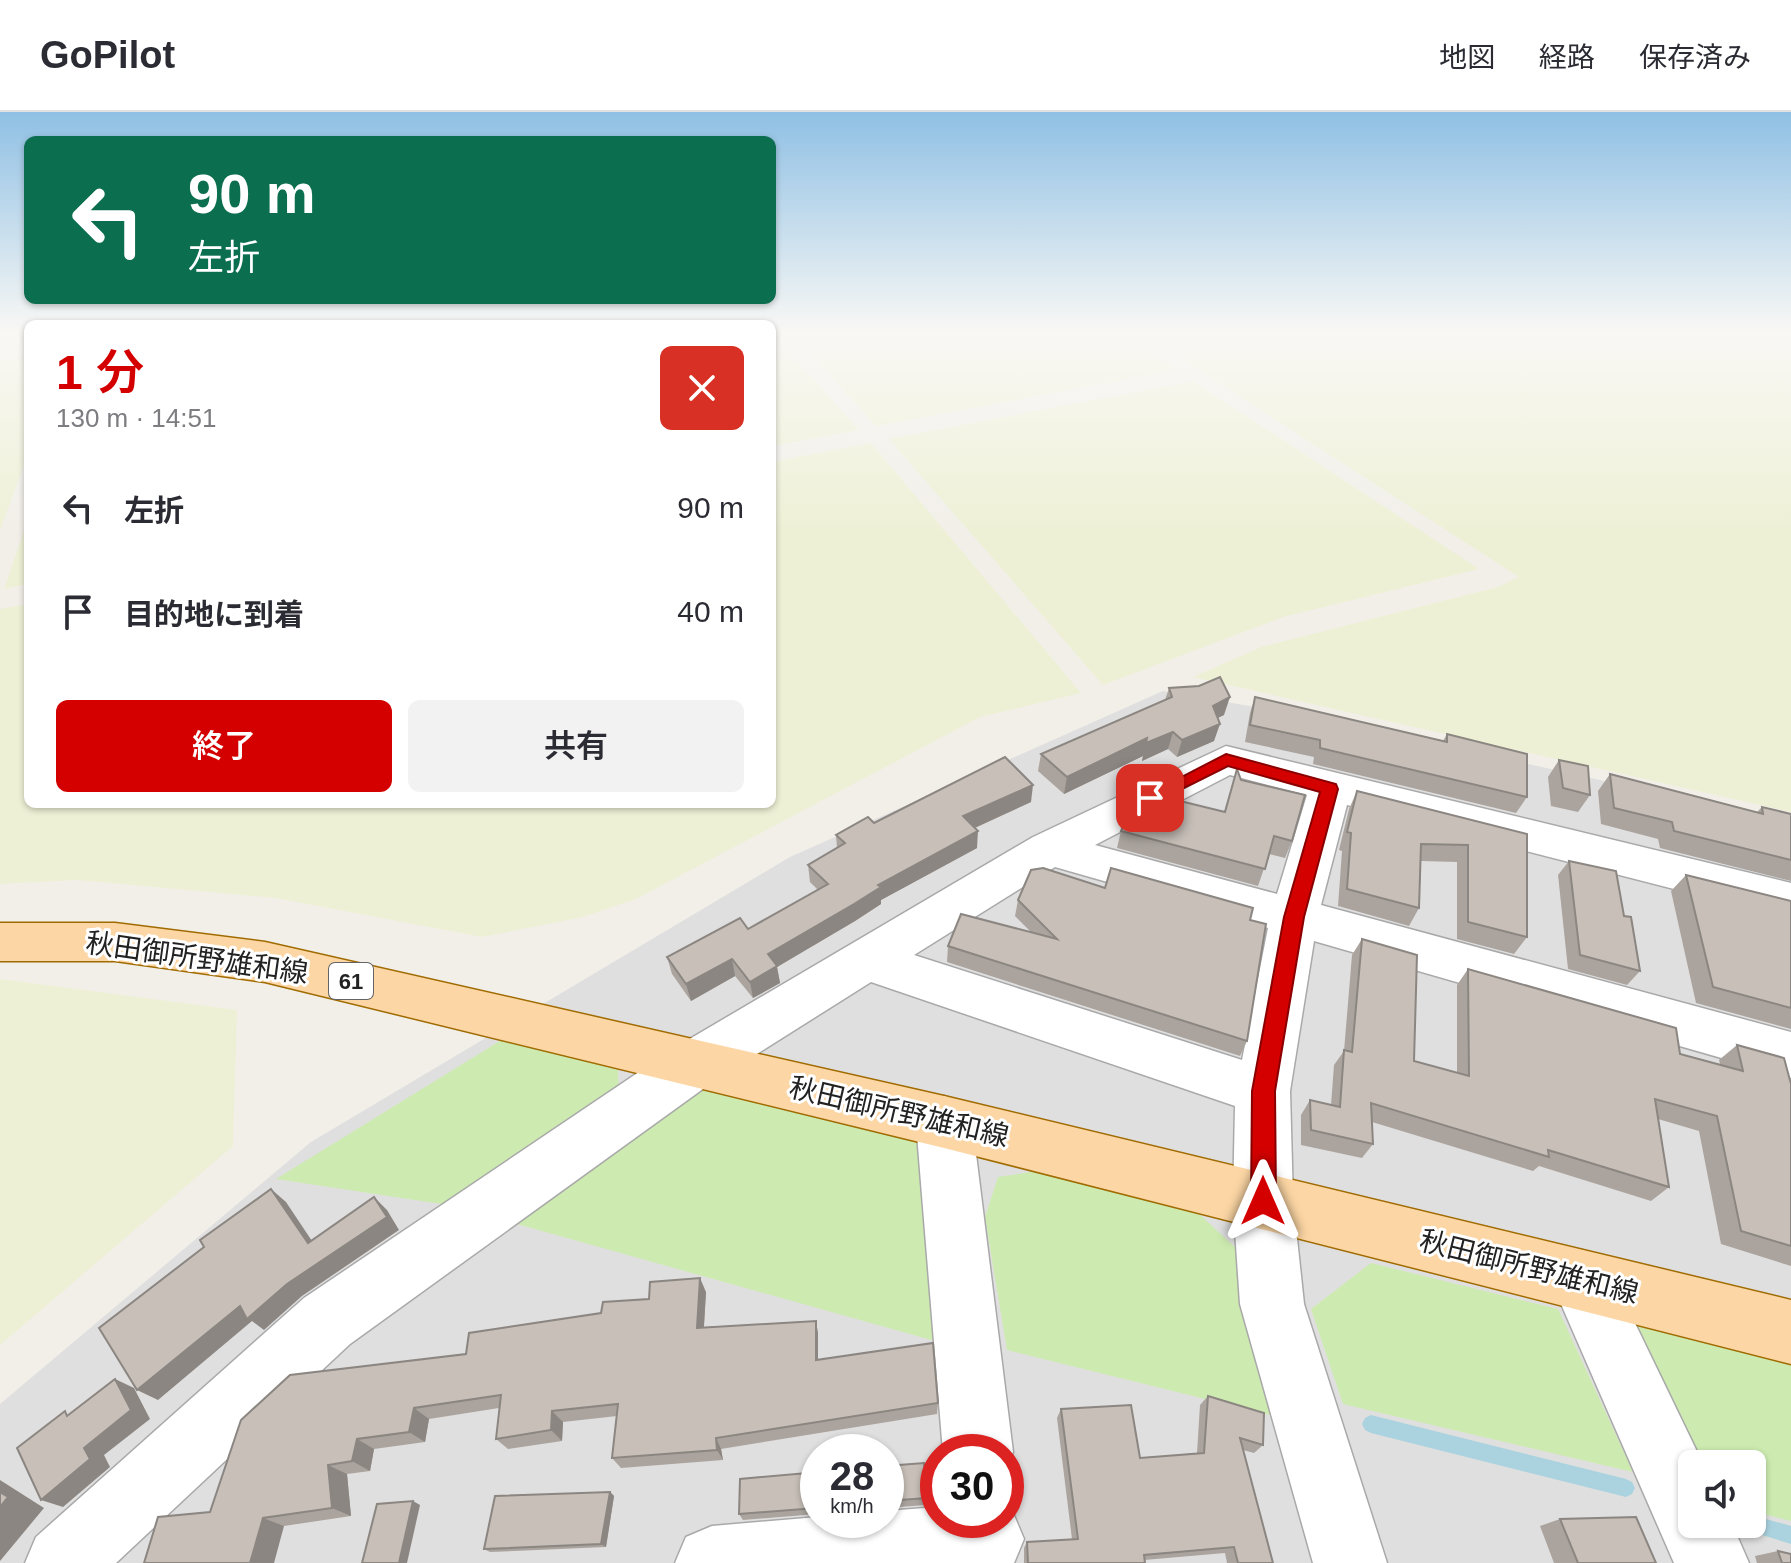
<!DOCTYPE html>
<html lang="ja">
<meta charset="utf-8">
<style>
body{margin:0;font-family:Helvetica,"Noto Sans JP",sans-serif;background:#f2f2f3;color:#2b2b33;height:100vh;display:flex;flex-direction:column;font-size:30px;white-space:nowrap}
*{box-sizing:border-box;margin:0}
p{font-size:26px;color:#7c7c81}
.icon{flex:none;width:44px;height:44px;fill:none;stroke:currentColor;stroke-width:2;stroke-linecap:round;stroke-linejoin:round}
.map{position:relative;flex:1;overflow:hidden}
.side{position:absolute;left:24px;top:208px;width:752px;height:488px;display:flex;flex-direction:column;background:#fff;border-radius:12px;box-shadow:0 2px 6px #0004}
.side>*{flex:none}
.top-card{position:absolute;left:24px;top:24px;width:752px;height:168px;border-radius:12px;box-shadow:0 2px 6px #0004;background:#0b6e4f;color:#fff;overflow:hidden}
.buttons{position:absolute;left:1678px;top:1338px;display:grid;gap:16px}
.buttons a{display:grid;place-items:center;width:88px;height:88px;border-radius:12px;background:#fff;box-shadow:0 2px 6px #0004;font-size:40px}
.speed{position:absolute;left:800px;top:1322px;display:flex;gap:16px;font-size:40px;font-weight:700;text-align:center}
.speed>*{display:grid;place-content:center;width:104px;height:104px;border-radius:50%;background:#fff;box-shadow:0 2px 6px #0004;line-height:1}
.speed small{font-size:20px;font-weight:400}
.speed .limit{border:12px solid #d22;background:#fff;color:#111}
.pin{position:absolute;display:grid;place-items:center;width:68px;height:68px;color:#fff;margin:-34px;border-radius:16px;box-shadow:0 4px 12px #0006}
.me{position:absolute;width:88px;margin:-44px;rotate:0deg;stroke-linejoin:round;filter:drop-shadow(0 0 6px #0008)}
.turn{display:flex;align-items:center;gap:28px;height:168px;padding:0 32px;font-size:36px}
.turn .icon{width:104px;height:104px;stroke-width:2.5}
.turn b{display:block;font-size:56px;line-height:68px}
.round{display:grid;place-items:center;flex:none;width:84px;height:84px;border-radius:12px;background:#f2f2f3}
.head{display:flex;align-items:center;justify-content:space-between;height:136px;padding:0 32px}
h1{font-size:48px;font-weight:600;line-height:60px;color:#d40000}
.action{display:flex;gap:16px;margin-top:auto;padding:16px 32px}
.action a{flex:1;height:92px;border-radius:12px;background:#d40000;color:#fff;font-size:32px;font-weight:600;line-height:92px;text-align:center}
.action a+a{background:#f2f2f3;color:#2b2b33}
ul{padding:0;list-style:none}
li{display:flex;align-items:center;gap:24px;height:104px;padding:0 32px}
li div{flex:1}
li b{display:block;font-size:30px}
li em{font-style:normal}
header{display:flex;align-items:center;gap:48px;box-sizing:border-box;height:112px;padding:0 40px;background:#fff;border-bottom:2px solid #e1e1e2}
header strong{font-size:38px}
nav{display:flex;gap:44px;margin-inline-start:auto;font-size:28px}
.map>svg:first-child{display:block}
.residential{fill:#e0dfdf;fill-rule:evenodd}
.farmland{fill:#eef0d5}
.grass{fill:#cdebb0}
.lines{fill:none;stroke-linecap:round;stroke-linejoin:round}
.stream{fill:#aad3df;fill-rule:evenodd}
.minor-casing{stroke:#a9a9a9;stroke-width:3}
.major-casing{stroke:#a06b00;stroke-width:3}
.minor{fill:#fff;fill-rule:evenodd}
.major{fill:#fcd6a4;fill-rule:evenodd}
.wall{fill:#aba49e}
.shaded-wall{fill:#8b8681}
.building{fill:#c7bfb8;stroke:#8b8681;stroke-width:2}
.route{fill:#d40000;stroke:#8a0000;stroke-width:2}
.labels{text-anchor:middle;dominant-baseline:central;stroke-width:6;stroke-linejoin:round;paint-order:stroke}
.shield{fill:#fff;stroke:#646464;stroke-width:2}
.shield-label{font-size:22px;font-weight:bold;fill:#222}
.near-street-label{font-size:28px;fill:#222;stroke:#fff}
</style>
<header>
<strong>GoPilot</strong>
<nav><a>地図</a><a>経路</a><a>保存済み</a></nav>
</header>
<div class="map">
<svg width="1791" height="1451" viewBox="0 0 1791 1451">
<rect width="100%" height="100%" fill="#f2efe9"/>
<!-- residential -->
<path class="residential" d="M1163 579 1342 610 1791 711V1451H0V1292L311 1030 790 745ZM818 1340H886V1408H818ZM938 1340H1006V1408H938ZM1692 1352H1752V1412H1692Z"/>
<!-- farmland -->
<g class="farmland">
<polygon points="0,221 28,221 28,239 0,243"/>
<polygon points="772,221 773,221 859,318 772,334"/>
<polygon points="791,221 1122,221 1178,258 876,314"/>
<polygon points="1141,221 1791,221 1791,700 1193,565 1261,535 1498,475 1519,465"/>
<polygon points="28,243 28,343 0,418 0,247"/>
<polygon points="1193,269 1479,457 1283,505 1103,573 889,327"/>
<polygon points="871,331 1081,581 980,605 636,787 583,805 482,825 276,786 77,768 0,772 0,497 28,492 28,692 772,692 772,350"/>
<polygon points="28,407 28,472 4,477"/>
<polygon points="0,867 237,898 233,1034 0,1233"/>
</g>
<!-- grass -->
<g class="grass">
<polygon points="503,927 618,957 619,985 455,1094 276,1067"/>
<polygon points="687,971 924,1032 942,1231 499,1107"/>
<polygon points="1043,1058 1198,1101 1237,1137 1270,1303 1007,1238 985,1105 998,1065"/>
<polygon points="1371,1151 1558,1197 1633,1360 1343,1292 1311,1197"/>
<polygon points="1655,1211 1791,1246 1791,1409 1752,1399 1752,1352 1692,1352 1629,1215"/>
</g>
<g class="lines">
<!-- stream -->
<g class="stream">
<polygon points="1371,1303 1626,1367 1632,1370 1635,1376 1632,1382 1626,1385 1371,1321 1365,1318 1362,1312 1365,1306"/>
<polygon points="1752,1403 1791,1414 1791,1432 1746,1418 1743,1412 1752,1412"/>
</g>
<defs>
<g id="minor">
<path d="M1226 634 1791 771V807L1347 693 1321 793 1791 920V966L1314 829 1290 979 1293 1089 1304 1192 1387 1451H1313L1240 1192 1233 1089 1235 994 871 870 714 969 350 1232 116 1451H25L36 1425 304 1186 676 935 1033 725ZM1230 663 1307 683 1277 782 1095 733ZM1055 755 1268 816 1242 948 914 843Z"/>
<polygon points="944,984 964,992 972,1010 1013,1340 1006,1356 1006,1340 943,1340 916,1010 924,992"/>
<polygon points="1582,1138 1604,1147 1703,1352 1692,1352 1692,1412 1732,1412 1749,1451 1674,1451 1551,1169 1560,1147"/>
<polygon points="938,1395 938,1408 1006,1408 1006,1398 1013,1401 1024,1427 1014,1451 675,1451 686,1425 712,1414 818,1405 818,1408 886,1408 886,1399"/>
</g>
<polygon id="major" points="0,811 115,811 265,830 944,984 1791,1188 1791,1252 944,1036 265,870 115,849 0,849"/>
</defs>
<!-- minor casing -->
<use href="#minor" class="minor-casing"/>
<!-- major casing -->
<use href="#major" class="major-casing"/>
<!-- minor -->
<use href="#minor" class="minor"/>
<!-- major -->
<use href="#major" class="major"/>
</g>
<!-- wall -->
<g class="wall">
<polygon points="1169,576 1224,603 1217,606 1214,629 1177,645 1168,637 1142,649 1143,644 1064,682 1038,659 1041,642 1165,588"/>
<polygon points="1255,585 1443,629 1447,622 1527,685 1516,701 1313,652 1314,645 1245,630 1250,601"/>
<polygon points="1559,648 1590,683 1578,700 1551,694 1548,665"/>
<polygon points="1237,657 1241,668 1292,729 1285,746 1269,742 1258,774 1117,736 1121,719 1172,716 1180,689 1224,700"/>
<polygon points="1610,662 1757,700 1762,695 1791,702 1791,769 1660,736 1658,727 1601,712 1598,679"/>
<polygon points="1357,679 1527,722 1527,825 1514,842 1457,827 1457,750 1421,749 1419,796 1409,814 1338,794 1342,739 1339,738 1349,697"/>
<polygon points="1031,690 975,716 977,736 881,788 881,792 855,809 777,855 780,871 753,886 735,864 691,889 672,862 667,845 748,817 818,778 810,770 808,753 837,736 836,723 874,711"/>
<polygon points="1569,749 1624,804 1640,859 1627,873 1568,857 1558,763"/>
<polygon points="1686,763 1791,789 1791,917 1696,891 1671,779"/>
<polygon points="1105,776 1250,808 1247,929 1240,944 947,850 948,834 1031,820 1015,804 1018,788"/>
<polygon points="1362,827 1414,949 1457,961 1457,873 1468,857 1680,942 1720,952 1719,948 1737,933 1791,972 1791,1154 1721,1132 1699,1019 1658,1007 1669,1075 1651,1089 1539,1054 1533,1059 1372,1010 1373,1032 1362,1046 1301,1033 1301,1003 1310,988 1331,993 1334,953 1344,939 1352,843"/>
<polygon points="706,1180 704,1215 816,1209 818,1222 818,1247 938,1291 937,1302 721,1337 723,1348 621,1356 612,1346 617,1304 563,1310 562,1329 508,1337 496,1327 499,1296 429,1307 425,1330 374,1337 370,1359 347,1362 351,1404 284,1414 210,1400 466,1242 649,1187"/>
<polygon points="1208,1284 1263,1333 1254,1341 1243,1338 1273,1451 1227,1451 1225,1441 1144,1448 1145,1451 1024,1451 1024,1436 1027,1430 1072,1427 1057,1306 1061,1297 1140,1346 1197,1341 1200,1293"/>
<polygon points="886,1354 927,1386 926,1393 886,1396"/>
<polygon points="818,1360 818,1402 743,1408 739,1402"/>
<polygon points="610,1380 614,1384 606,1435 490,1440 484,1437"/>
<polygon points="1560,1407 1656,1451 1554,1451 1540,1414"/>
<polygon points="1778,1439 1791,1451 1757,1451 1755,1444"/>
</g>
<!-- shaded-wall -->
<g class="shaded-wall">
<polygon points="1230,585 1224,603 1207,611 1213,594"/>
<polygon points="1220,612 1214,629 1177,645 1182,628"/>
<polygon points="1173,620 1168,637 1142,649 1143,644 1064,682 1067,665 1147,626"/>
<polygon points="1033,673 1031,690 961,722 963,704"/>
<polygon points="978,719 977,736 881,788 881,792 855,809 777,855 780,871 753,886 750,870 768,842 878,773"/>
<polygon points="732,847 735,864 691,889 686,872"/>
<polygon points="271,1077 286,1090 322,1144 308,1131"/>
<polygon points="374,1085 387,1098 399,1118 302,1184 264,1218 252,1209 158,1288 137,1278"/>
<polygon points="700,1166 706,1180 703,1228 697,1216"/>
<polygon points="816,1209 818,1222 818,1260 816,1248"/>
<polygon points="115,1267 134,1276 150,1307 104,1343 110,1355 63,1395 41,1388"/>
<polygon points="414,1296 429,1307 425,1330 409,1320"/>
<polygon points="552,1299 563,1310 562,1329 551,1318"/>
<polygon points="716,1326 721,1337 723,1348 717,1338"/>
<polygon points="357,1327 374,1337 370,1359 352,1349"/>
<polygon points="328,1353 347,1362 351,1404 332,1396"/>
<polygon points="0,1368 44,1396 0,1449"/>
<polygon points="610,1380 614,1384 606,1435 601,1432"/>
<polygon points="413,1389 420,1393 407,1451 399,1451"/>
<polygon points="263,1406 284,1414 274,1451 250,1451"/>
</g>
<!-- building -->
<g class="building">
<polygon points="1220,565 1230,585 1213,594 1220,612 1182,628 1173,620 1146,631 1147,626 1067,665 1041,642 1172,585 1169,576 1199,574"/>
<polygon points="1255,585 1447,630 1447,622 1527,642 1527,685 1320,636 1320,628 1250,613"/>
<polygon points="1005,645 1033,673 963,704 978,719 878,773 881,775 854,792 768,842 777,854 750,870 732,847 686,872 667,845 740,806 748,817 828,772 808,753 845,731 836,723 868,705 874,711"/>
<polygon points="1559,648 1588,654 1590,683 1563,676"/>
<polygon points="1237,657 1241,668 1305,683 1292,729 1274,724 1265,757 1121,719 1127,705 1173,716 1180,689 1225,700"/>
<polygon points="1610,662 1763,702 1762,695 1791,702 1791,748 1674,719 1672,710 1614,696"/>
<polygon points="1357,679 1527,722 1527,825 1468,810 1468,733 1421,732 1419,796 1347,777 1351,721 1347,720"/>
<polygon points="1569,749 1616,759 1624,804 1631,805 1640,859 1580,843"/>
<polygon points="1043,756 1105,776 1111,756 1253,796 1250,808 1266,812 1247,929 948,834 961,802 1057,827 1018,788 1031,758"/>
<polygon points="1686,763 1791,789 1791,896 1713,875"/>
<polygon points="1362,827 1417,843 1414,949 1469,964 1468,857 1676,916 1680,942 1743,959 1737,933 1784,946 1791,972 1791,1134 1741,1119 1717,1004 1655,987 1669,1075 1548,1038 1549,1045 1371,991 1373,1032 1311,1018 1310,988 1340,995 1344,938 1352,940"/>
<polygon points="271,1077 308,1131 374,1085 387,1105 287,1172 247,1207 240,1194 137,1278 99,1216 204,1135 200,1128"/>
<polygon points="700,1166 697,1216 816,1209 816,1248 933,1231 938,1291 716,1326 717,1338 612,1346 618,1292 552,1299 551,1318 496,1327 501,1283 414,1296 409,1320 357,1327 352,1349 328,1353 332,1396 263,1406 250,1451 144,1451 158,1405 210,1400 241,1308 290,1263 466,1242 469,1221 601,1201 603,1190 649,1187 650,1170"/>
<polygon points="115,1267 131,1298 84,1336 90,1347 41,1388 17,1336 65,1299 67,1304"/>
<polygon points="1208,1284 1264,1301 1263,1333 1240,1326 1273,1451 1238,1451 1234,1435 1144,1443 1145,1451 1028,1451 1027,1430 1078,1427 1061,1297 1131,1293 1140,1346 1204,1341"/>
<polygon points="924,1351 927,1386 886,1389 886,1354"/>
<polygon points="818,1360 818,1398 816,1396 739,1402 740,1367"/>
<polygon points="0,1380 8,1385 0,1395"/>
<polygon points="610,1380 601,1432 484,1437 495,1384"/>
<polygon points="413,1389 399,1451 362,1451 377,1392"/>
<polygon points="1636,1405 1656,1451 1578,1451 1560,1407"/>
<polygon points="1778,1439 1791,1442 1791,1451 1782,1451"/>
</g>
<!-- sky -->
<linearGradient id="sky" x2="0" y2="1"><stop stop-color="#8fc0e4"/><stop offset="0.52" stop-color="#f9f8f5"/><stop offset="1" stop-color="#f9f8f5" stop-opacity="0"/></linearGradient>
<rect width="1791" height="424" fill="url(#sky)"/>
<!-- route -->
<polygon class="route" points="1226,642 1336,672 1338,677 1304,805 1275,979 1276,1089 1272,1097 1263,1101 1255,1097 1251,1089 1252,979 1284,805 1320,680 1228,654 1156,690 1150,692 1141,686"/>
<g class="labels">
<!-- shield labels -->
<rect class="shield" x="329" y="851" width="44" height="36" rx="6"/>
<g class="shield-label">
<text x="351" y="869">61</text>
</g>
<!-- near-street labels -->
<g class="near-street-label">
<text transform="translate(197 846) rotate(8)">秋田御所野雄和線</text>
<text transform="translate(899 1000) rotate(13)">秋田御所野雄和線</text>
<text transform="translate(1529 1155) rotate(14)">秋田御所野雄和線</text>
</g>
</g>
</svg>
<div class="buttons">
<a><svg class="icon" aria-label="sound" viewBox="0 0 24 24"><path d="M4 9h4l5-4v14l-5-4H4zM17 9q2 3 0 6"/></svg></a>
</div>
<div class="speed"><div>28<small>km/h</small></div><div class="limit">30</div></div>
<div class="pin" style="left:1150px;top:686px;background:#d93025"><svg class="icon" aria-label="arrive" viewBox="0 0 24 24"><path d="M6 21V4h12l-3 4 3 4H6"/></svg></div>
<svg class="me" style="left:1263px;top:1089px" viewBox="-20 -20 40 40"><path d="M0-17L14 15 0 8-14 15z" fill="#d40000" stroke="#fff" stroke-width="4"/></svg>
<div class="top-card">
<div class="turn"><svg class="icon" aria-label="left" viewBox="0 0 24 24"><path d="M17 20v-9H6M10 6l-5 5 5 5"/></svg><div><b>90 m</b>左折</div></div>
</div>
<section class="side">
<div class="head"><div><h1>1 分</h1><p>130 m · 14:51</p></div><a class="round" style="background:#d93025;color:#fff"><svg class="icon" aria-label="close" viewBox="0 0 24 24"><path d="M6 6l12 12M18 6L6 18"/></svg></a></div>
<ul>
<li><svg class="icon" aria-label="left" viewBox="0 0 24 24"><path d="M17 20v-9H6M10 6l-5 5 5 5"/></svg><div><b>左折</b></div><em>90 m</em></li>
<li><svg class="icon" aria-label="arrive" viewBox="0 0 24 24"><path d="M6 21V4h12l-3 4 3 4H6"/></svg><div><b>目的地に到着</b></div><em>40 m</em></li>
</ul>
<div class="action"><a>終了</a><a>共有</a></div>
</section>
</div>
